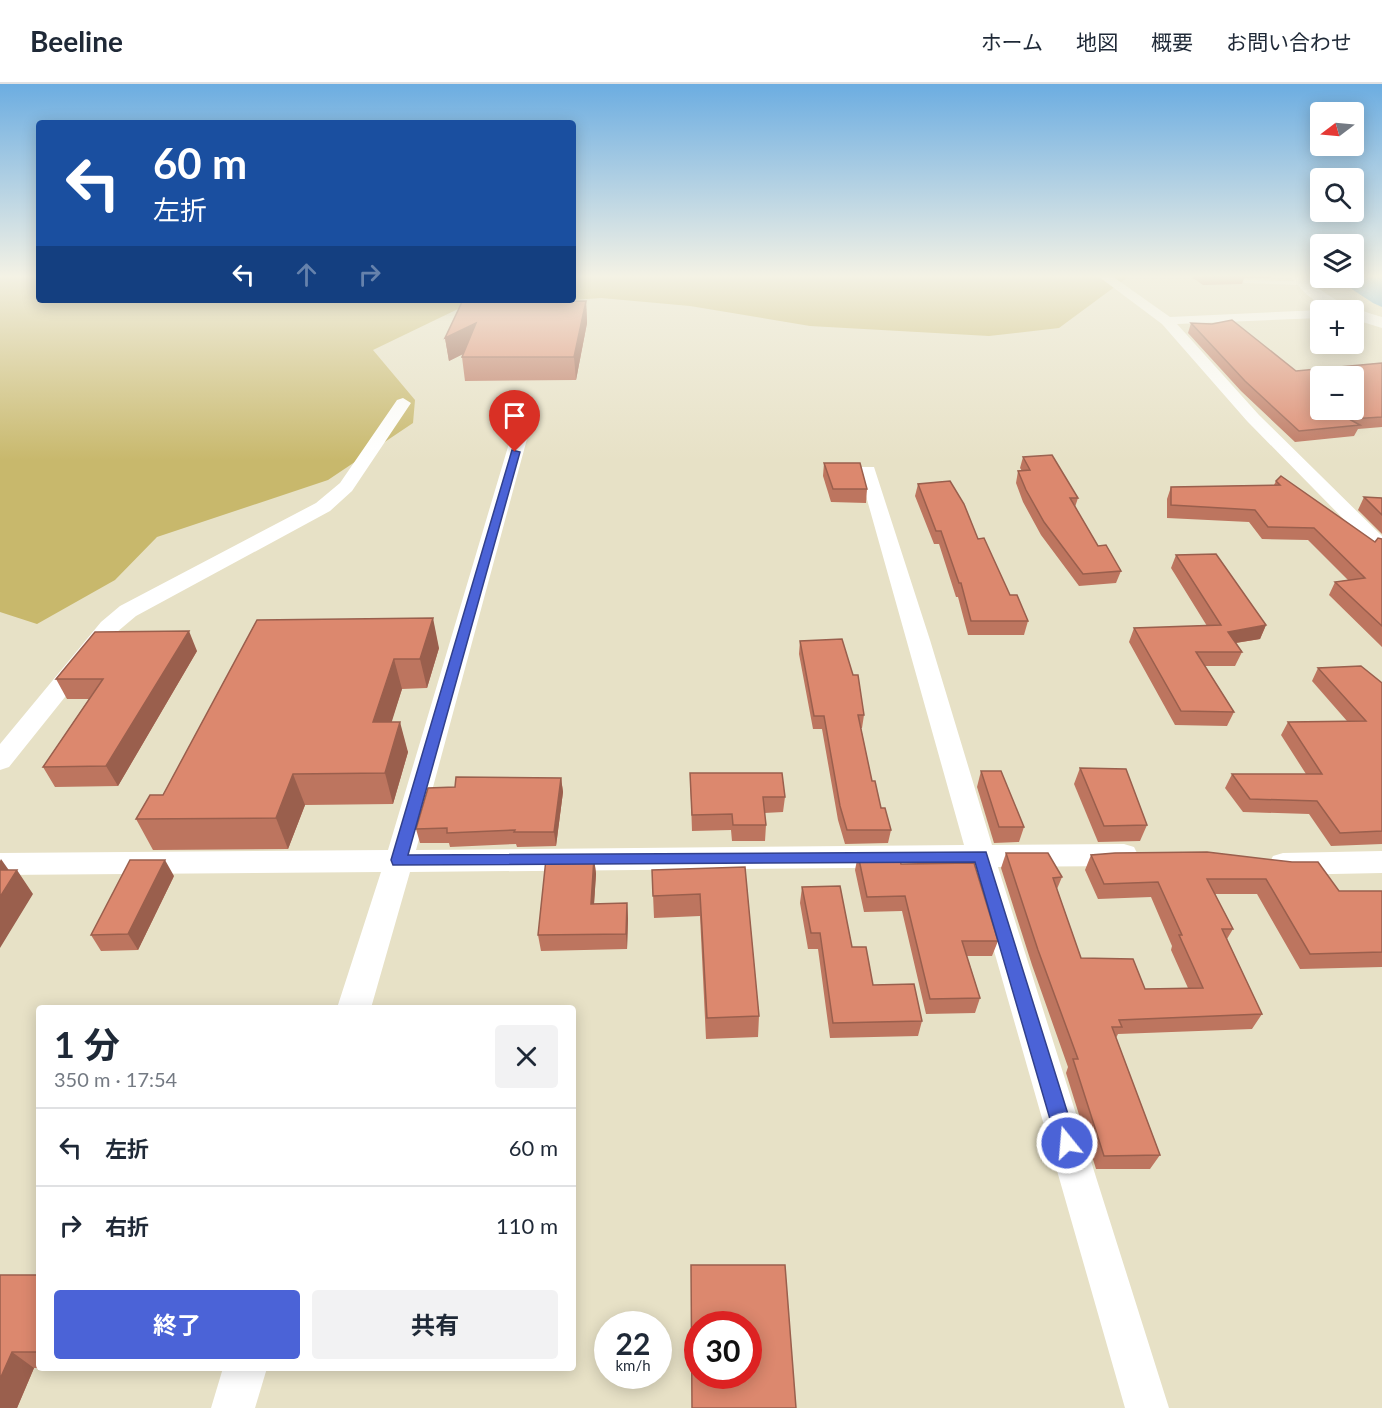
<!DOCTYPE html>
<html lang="ja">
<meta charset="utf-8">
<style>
body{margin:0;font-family:Lato,"Noto Sans JP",sans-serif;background:#f2f2f3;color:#1f2937;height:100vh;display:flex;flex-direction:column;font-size:22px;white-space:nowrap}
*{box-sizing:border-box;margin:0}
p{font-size:20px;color:#747a83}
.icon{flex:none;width:33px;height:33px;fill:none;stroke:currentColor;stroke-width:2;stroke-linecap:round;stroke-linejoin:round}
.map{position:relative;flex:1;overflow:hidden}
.side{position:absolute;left:36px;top:921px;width:540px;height:366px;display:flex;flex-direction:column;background:#fff;border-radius:6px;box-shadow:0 3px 15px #0003}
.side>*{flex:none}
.hud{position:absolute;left:36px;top:36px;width:540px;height:183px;border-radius:6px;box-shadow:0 3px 15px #0003;background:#1a4fa0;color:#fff;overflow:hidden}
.needle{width:39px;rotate:254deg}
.controls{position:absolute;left:1310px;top:18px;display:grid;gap:12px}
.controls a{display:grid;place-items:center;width:54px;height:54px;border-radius:6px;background:#fff;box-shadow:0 3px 15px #0003;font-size:30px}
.speed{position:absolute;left:594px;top:1227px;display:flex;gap:12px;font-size:30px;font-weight:700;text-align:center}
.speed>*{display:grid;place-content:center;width:78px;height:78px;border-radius:50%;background:#fff;box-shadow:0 3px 15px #0003;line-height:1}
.speed small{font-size:15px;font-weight:400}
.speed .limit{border:9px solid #d22;background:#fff;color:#111}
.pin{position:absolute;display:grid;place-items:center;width:51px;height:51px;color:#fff;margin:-62px -26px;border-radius:50% 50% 50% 0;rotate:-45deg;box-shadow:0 0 6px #0007}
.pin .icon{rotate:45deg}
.me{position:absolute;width:66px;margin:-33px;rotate:343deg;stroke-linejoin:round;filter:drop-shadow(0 0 4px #0008)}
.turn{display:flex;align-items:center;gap:21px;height:126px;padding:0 18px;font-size:27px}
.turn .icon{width:78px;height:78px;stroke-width:2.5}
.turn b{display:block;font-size:42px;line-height:51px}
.lanes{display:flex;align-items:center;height:57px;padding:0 18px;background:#0003;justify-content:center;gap:30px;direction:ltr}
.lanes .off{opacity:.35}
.round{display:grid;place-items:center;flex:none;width:63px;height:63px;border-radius:6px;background:#f2f2f3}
.headline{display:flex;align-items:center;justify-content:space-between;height:102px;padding:0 18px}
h1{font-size:36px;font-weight:700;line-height:45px}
.action{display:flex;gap:12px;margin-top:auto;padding:12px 18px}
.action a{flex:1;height:69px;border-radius:6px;background:#4b63d7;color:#fff;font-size:24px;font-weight:700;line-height:69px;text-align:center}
.action a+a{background:#f2f2f3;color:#1f2937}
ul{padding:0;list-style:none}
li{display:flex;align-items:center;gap:18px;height:78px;padding:0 18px;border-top:2px solid #e0e1e3}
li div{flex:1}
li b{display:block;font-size:22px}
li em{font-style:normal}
header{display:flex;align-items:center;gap:36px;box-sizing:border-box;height:84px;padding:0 30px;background:#fff;border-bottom:2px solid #e0e1e3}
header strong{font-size:28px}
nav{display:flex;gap:33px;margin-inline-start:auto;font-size:21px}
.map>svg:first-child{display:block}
.green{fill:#c8b86c}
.water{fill:#53a2d6}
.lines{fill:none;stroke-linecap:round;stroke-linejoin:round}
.lane{fill:#fff;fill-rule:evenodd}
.street{fill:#fff;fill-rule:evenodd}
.secondary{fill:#fff;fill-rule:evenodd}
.wall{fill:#bd755f}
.shaded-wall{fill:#9a5f4d}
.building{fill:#dc886e;stroke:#9a5f4d;stroke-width:1.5;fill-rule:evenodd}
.route{fill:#4b63d7;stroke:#31408c;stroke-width:1.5}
</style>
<header>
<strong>Beeline</strong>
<nav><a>ホーム</a><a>地図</a><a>概要</a><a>お問い合わせ</a></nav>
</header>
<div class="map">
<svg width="1382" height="1324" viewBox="0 0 1382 1324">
<rect width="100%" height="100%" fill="#e7e1c6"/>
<!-- green -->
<g class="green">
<polygon points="0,192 39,192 39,216 572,216 458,225 373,266 415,316 413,339 328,396 157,453 115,496 37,540 0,528"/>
<polygon points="573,192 1127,192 1128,193 1059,244 989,252 810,242 690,222 601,214 573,216"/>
</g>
<!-- water -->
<polygon class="water" points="1353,192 1382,192 1382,223 1373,219 1335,194"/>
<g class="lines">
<!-- lane -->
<polygon class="lane" points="1242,196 1303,197 1306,199 1303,201 1244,199"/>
<!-- street -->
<g class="street">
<polygon points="1098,192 1112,192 1170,233 1320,226 1322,226 1320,234 1177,240 1259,331 1382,452 1382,469 1375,467 1247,337 1162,240"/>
<polygon points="403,314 411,319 352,407 330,427 136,532 117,548 9,683 0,686 0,660 101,538 120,522 316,419 340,399 397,316"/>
<polygon points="526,324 534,329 416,766 964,761 859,387 862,383 874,383 930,556 992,761 1124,760 1134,763 1138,771 1134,779 1124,782 998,783 1169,1324 1125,1324 970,783 410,788 371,924 337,924 381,788 0,791 0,769 388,766 518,329"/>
<polygon points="1382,767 1382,789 1283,791 1273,788 1269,780 1273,772 1283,769"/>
<polygon points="223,1284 267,1284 255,1324 211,1324"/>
</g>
<!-- secondary -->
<path class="secondary" d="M1291 192H1307C1324 215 1356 225 1382 233V244L1353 235V226C1325 226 1307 216 1291 192Z"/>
</g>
<!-- wall -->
<g class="wall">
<polygon points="1190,192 1272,192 1271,194 1244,194 1242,200 1203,201"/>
<polygon points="586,217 587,239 576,296 465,297 462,273 463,270 449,277 445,254"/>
<polygon points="1191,239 1296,287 1382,279 1382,343 1358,345 1354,352 1295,358 1241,307 1188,249"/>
<polygon points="1023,373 1078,414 1075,423 1098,462 1121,487 1116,499 1079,502 1041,451 1023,418 1016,399 1018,387 1022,387 1020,384"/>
<polygon points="824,379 867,405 866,419 831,418 823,392"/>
<polygon points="1276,397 1375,458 1382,455 1382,563 1329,511 1335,498 1348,496 1308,456 1262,455 1249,438 1167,434 1167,415 1171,403 1274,401"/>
<polygon points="918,400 978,455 1010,511 1028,537 1024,551 968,551 958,513 956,513 939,460 934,460 915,412"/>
<polygon points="1364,413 1382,414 1382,450 1358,426"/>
<polygon points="1176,471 1266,541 1260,555 1236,559 1242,568 1235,582 1205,582 1234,628 1227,642 1175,641 1129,558 1134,544 1207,542 1171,484"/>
<polygon points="257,536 439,564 427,604 402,605 391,638 408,668 393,720 305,721 288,765 153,766 136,735 163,711"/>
<polygon points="800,557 864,631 862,644 861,644 872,697 881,724 891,746 888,759 845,760 838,736 822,645 813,645 799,570"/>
<polygon points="197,567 118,702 55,703 43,683 89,615 67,615 56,595"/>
<polygon points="1318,584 1382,599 1382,760 1331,762 1309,730 1243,728 1225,704 1232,690 1306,690 1281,651 1288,638 1347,637 1312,597"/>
<polygon points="1080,684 1147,741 1140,757 1098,758 1074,700"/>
<polygon points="981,687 1024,743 1019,758 994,759 977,703"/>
<polygon points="690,689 785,713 783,728 764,729 766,741 765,757 732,757 731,746 692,747"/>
<polygon points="561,694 563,708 556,762 517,763 516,760 450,763 449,759 420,759 416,745 455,703"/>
<polygon points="1006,769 1062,793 1057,805 1081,874 1145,905 1188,904 1171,866 1172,862 1151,813 1098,815 1085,786 1091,771 1115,769 1339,807 1382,807 1382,883 1300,885 1257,810 1215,810 1233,845 1227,855 1262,930 1252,945 1118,950 1116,954 1160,1071 1150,1085 1096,1085 1066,989 1068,983 1032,881 1001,784"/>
<polygon points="858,771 901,780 998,857 992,872 967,872 980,914 975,929 926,930 902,827 864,828 855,786"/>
<polygon points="594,774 596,790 594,820 627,819 628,835 627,865 541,867 538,851"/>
<polygon points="745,783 759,932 758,953 706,955 700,832 654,834 652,786"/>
<polygon points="174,792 138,866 101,867 91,851"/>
<polygon points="802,803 852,863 873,901 922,937 918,952 830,954 818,865 808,865 800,819"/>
<polygon points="0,1191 39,1191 39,1284 34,1284 17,1324 0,1324"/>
</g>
<!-- shaded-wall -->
<g class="shaded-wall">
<polygon points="586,217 587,239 576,296 574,273"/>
<polygon points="476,239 479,262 449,277 445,254"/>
<polygon points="433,534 439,564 427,604 420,575"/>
<polygon points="1266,541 1260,555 1222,561 1228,548"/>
<polygon points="189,547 197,567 118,702 106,682"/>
<polygon points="394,575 402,605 382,669 373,638"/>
<polygon points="400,638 408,668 393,720 385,689"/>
<polygon points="293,690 305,721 288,765 276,734"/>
<polygon points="561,694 563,708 556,762 554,748"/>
<polygon points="594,774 596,790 593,835 591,820"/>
<polygon points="1,775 13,792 17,786 33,810 0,864 0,777"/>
<polygon points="165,776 174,792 138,866 128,850"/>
<polygon points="627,819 628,835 627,865 626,850"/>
<polygon points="12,1268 34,1284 17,1324 0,1324 0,1295"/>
</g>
<!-- building -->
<g class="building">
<polygon points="1203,192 1244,192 1205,194"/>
<polygon points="586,217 574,273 462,273 476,239 445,254 462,218"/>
<path d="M1232 236 1296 287 1382 279V333L1349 335 1360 341 1299 347 1245 297 1191 239 1212 240ZM1320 292H1353V326H1320Z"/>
<polygon points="1052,371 1078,414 1070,414 1098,462 1106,461 1121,487 1083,490 1044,438 1026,406 1018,387 1030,386 1023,373"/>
<polygon points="824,379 860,379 867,405 833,405"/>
<polygon points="1281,392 1375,458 1378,454 1382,455 1382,542 1335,498 1365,494 1314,444 1268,443 1255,426 1171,421 1171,403 1280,401 1276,397"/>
<polygon points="950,397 964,420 978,455 984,454 1010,511 1017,511 1028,537 971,537 961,499 959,499 941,447 936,447 918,400"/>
<polygon points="1364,413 1382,414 1382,431"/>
<polygon points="1216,470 1266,541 1228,548 1242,568 1196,568 1234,628 1181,627 1134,544 1221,541 1176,471"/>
<polygon points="433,534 420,575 394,575 373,638 400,638 385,689 293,690 276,734 136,735 150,711 163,711 257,536"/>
<polygon points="189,547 106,682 43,683 103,595 56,595 95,548"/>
<polygon points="842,555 853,591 858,591 864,631 858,631 872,697 875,697 881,724 885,724 891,746 847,746 840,722 824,632 814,632 800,557"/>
<polygon points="1361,582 1382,599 1382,747 1340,749 1317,717 1250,715 1232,690 1322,690 1288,638 1366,637 1318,584"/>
<polygon points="1080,684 1126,685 1147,741 1104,742"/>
<polygon points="981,687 1001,687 1024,743 999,743"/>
<polygon points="690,689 782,689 785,713 763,713 766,741 733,741 732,730 692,731"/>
<polygon points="456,693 561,694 554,748 514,748 515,746 447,749 447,744 416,745 428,704 455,703"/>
<polygon points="1207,768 1292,778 1318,778 1339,807 1382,807 1382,868 1310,870 1266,795 1207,795 1233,845 1222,845 1262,930 1119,936 1122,943 1112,943 1160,1071 1104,1072 1073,975 1078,975 1038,866 1006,769 1048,769 1062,793 1053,794 1081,874 1133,875 1145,905 1203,904 1179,851 1182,851 1158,798 1104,800 1091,771 1115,769"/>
<polygon points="898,770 901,780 974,779 998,857 962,857 980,914 930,915 905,812 867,813 858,771"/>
<polygon points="594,774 591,820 627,819 626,850 538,851 546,775"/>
<polygon points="130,776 165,776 128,850 91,851"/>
<polygon points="745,783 759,932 707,934 700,810 653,812 652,786"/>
<polygon points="0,786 17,786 0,813"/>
<polygon points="840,802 852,863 866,863 873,901 914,900 922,937 833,939 820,849 811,849 802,803"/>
<path d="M691 1181H785L796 1324H692ZM698 1240H748V1292H698Z"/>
<polygon points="0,1191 39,1191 39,1268 12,1268 0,1295"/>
</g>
<!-- sky -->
<linearGradient id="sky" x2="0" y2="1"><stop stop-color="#6cade1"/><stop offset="0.51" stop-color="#f4f2e5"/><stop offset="1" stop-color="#f4f2e5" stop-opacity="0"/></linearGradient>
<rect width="1382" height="377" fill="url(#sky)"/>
<!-- route -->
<polygon class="route" points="512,366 520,368 408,771 986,768 1077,1059 1074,1066 1067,1069 1060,1066 1057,1059 975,778 393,781 391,776"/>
</svg>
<div class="controls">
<a><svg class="needle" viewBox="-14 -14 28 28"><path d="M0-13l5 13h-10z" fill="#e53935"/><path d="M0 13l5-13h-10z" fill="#747a83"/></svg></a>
<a><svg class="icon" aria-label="search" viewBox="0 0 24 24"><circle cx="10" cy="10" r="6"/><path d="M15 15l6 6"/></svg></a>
<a><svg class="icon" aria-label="layers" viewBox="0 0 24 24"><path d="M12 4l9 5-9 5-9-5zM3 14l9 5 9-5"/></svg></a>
<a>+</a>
<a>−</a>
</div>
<div class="speed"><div>22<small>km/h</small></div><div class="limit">30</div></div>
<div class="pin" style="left:515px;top:368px;background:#d93025"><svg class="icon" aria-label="arrive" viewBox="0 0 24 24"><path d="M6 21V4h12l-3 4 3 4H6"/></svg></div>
<svg class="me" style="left:1067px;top:1059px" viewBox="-20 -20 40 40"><circle r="17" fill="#4b63d7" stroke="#fff" stroke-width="3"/><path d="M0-11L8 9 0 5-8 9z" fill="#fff"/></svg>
<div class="hud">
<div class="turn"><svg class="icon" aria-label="left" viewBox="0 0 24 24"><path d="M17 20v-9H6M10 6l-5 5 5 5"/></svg><div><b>60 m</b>左折</div></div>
<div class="lanes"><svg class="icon" aria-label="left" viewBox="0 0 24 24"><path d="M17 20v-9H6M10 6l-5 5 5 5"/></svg><svg class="icon off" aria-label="ahead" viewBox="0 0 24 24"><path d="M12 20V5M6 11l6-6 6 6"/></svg><svg class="icon off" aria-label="right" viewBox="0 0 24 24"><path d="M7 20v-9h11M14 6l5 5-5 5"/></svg></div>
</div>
<section class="side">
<div class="headline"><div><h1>1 分</h1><p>350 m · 17:54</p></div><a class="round"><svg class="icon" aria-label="close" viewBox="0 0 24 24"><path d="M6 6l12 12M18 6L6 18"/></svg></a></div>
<ul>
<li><svg class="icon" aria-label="left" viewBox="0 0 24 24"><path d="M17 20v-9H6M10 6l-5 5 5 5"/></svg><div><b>左折</b></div><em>60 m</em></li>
<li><svg class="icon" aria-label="right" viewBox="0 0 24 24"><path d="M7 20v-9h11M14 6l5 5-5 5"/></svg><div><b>右折</b></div><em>110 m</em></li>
</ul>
<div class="action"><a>終了</a><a>共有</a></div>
</section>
</div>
